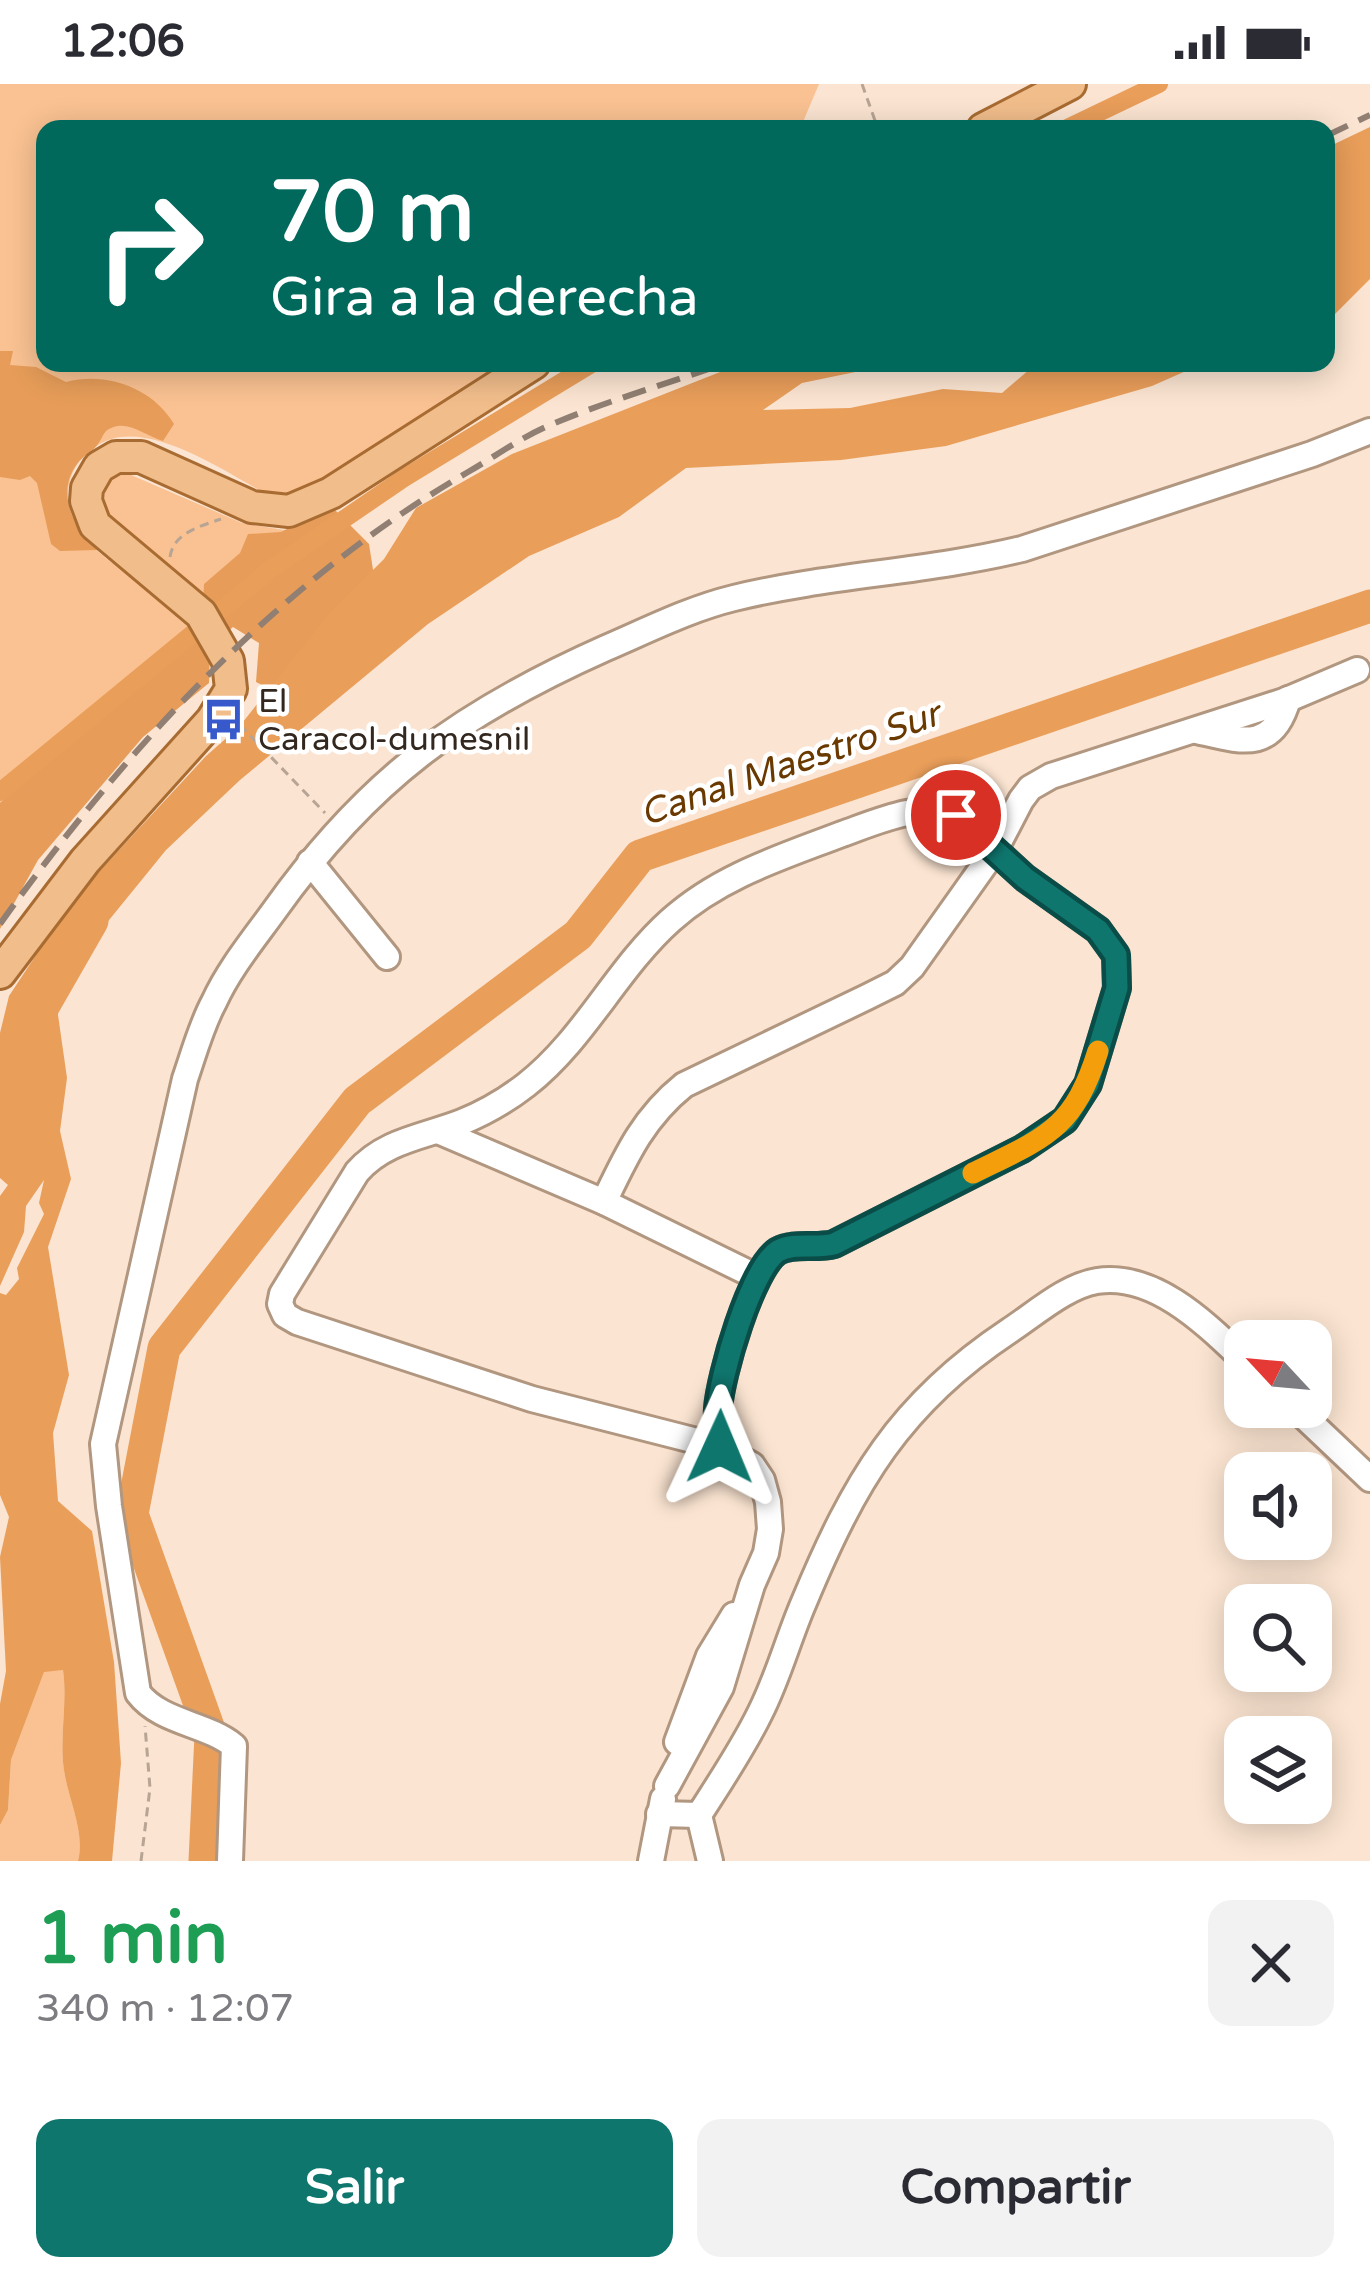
<!DOCTYPE html>
<html lang="es">
<meta charset="utf-8">
<style>
body{margin:0;font-family:"Varela Round",sans-serif;background:#f2f2f3;color:#2b2b33;height:100vh;display:flex;flex-direction:column;font-size:45px;white-space:nowrap}
*{box-sizing:border-box;margin:0}
p{font-size:39px;color:#7c7c81}
.icon{flex:none;width:66px;height:66px;fill:none;stroke:currentColor;stroke-width:2;stroke-linecap:round;stroke-linejoin:round}
.map{position:relative;height:1777px;overflow:hidden}
.drawer{display:flex;flex-direction:column;background:#fff;flex:1}
.drawer>*{flex:none}
.top-card{position:absolute;left:36px;top:36px;width:1299px;height:252px;border-radius:24px;box-shadow:0 6px 30px #0003;background:#00695c;color:#fff;overflow:hidden}
.needle{width:78px;rotate:296deg}
.fabs{position:absolute;left:1224px;top:1236px;display:grid;gap:24px}
.fabs a{display:grid;place-items:center;width:108px;height:108px;border-radius:24px;background:#fff;box-shadow:0 6px 30px #0003;font-size:60px}
.pin{position:absolute;display:grid;place-items:center;width:102px;height:102px;color:#fff;margin:-51px;border:6px solid #fff;border-radius:50%;box-shadow:0 3px 12px #0007}
.me{position:absolute;width:132px;margin:-66px;rotate:1deg;stroke-linejoin:round;filter:drop-shadow(0 0 9px #0008)}
.turn{display:flex;align-items:center;gap:42px;height:252px;padding:0 36px;font-size:54px}
.turn .icon{width:156px;height:156px;stroke-width:2.5}
.turn b{display:block;font-size:84px;line-height:102px}
.round{display:grid;place-items:center;flex:none;width:126px;height:126px;border-radius:24px;background:#f2f2f3}
.head{display:flex;align-items:center;justify-content:space-between;height:204px;padding:0 36px}
h1{font-size:72px;font-weight:700;line-height:90px;color:#1e9e55}
.primary-button{display:flex;gap:24px;margin-top:auto;padding:24px 36px}
.primary-button a{flex:1;height:138px;border-radius:24px;background:#0f766e;color:#fff;font-size:48px;font-weight:700;line-height:138px;text-align:center}
.primary-button a+a{background:#f2f2f3;color:#2b2b33}
.status{display:flex;justify-content:space-between;align-items:center;height:84px;padding:0 60px;background:#fff;direction:ltr}
.status svg{height:33px;fill:currentColor}
.map>svg:first-child{display:block}
.green{fill:#fac292}
.forest{fill:#e79d59}
.water{fill:#e99e5a}
.lines{fill:none;stroke-linecap:round;stroke-linejoin:round}
.canal{stroke:#e99e5a;stroke-width:18}
.river{stroke:#e99e5a;stroke-width:33}
.minor-casing{stroke:#b19680;stroke-width:30}
.major-casing{stroke:#a86c32;stroke-width:36}
.path{stroke:#b7a494;stroke-width:3;stroke-dasharray:9 6;stroke-linecap:butt}
.minor{stroke:#fff;stroke-width:24}
.major{stroke:#f1bd8b;stroke-width:30}
.rail{stroke:#907f72;stroke-width:6;stroke-dasharray:24 12;stroke-linecap:butt}
.route-casing{stroke:#0a4d48;stroke-width:30}
.route{stroke:#0f766e;stroke-width:21}
.slow{stroke:#f59e0b;stroke-width:21}
.labels{text-anchor:middle;dominant-baseline:central;stroke-width:9;stroke-linejoin:round;paint-order:stroke}
.poi-label{font-size:33px;fill:#33281f;stroke:#fff;text-anchor:start}
.water-label{font-size:36px;font-style:italic;fill:#693900;stroke:#fff}
</style>
<div class="status"><b>12:06</b><svg viewBox="0 0 49 12"><path d="M0 12V9h3v3zM5 12V6h3v6zM10 12V3h3v9zM15 12V0h3v12zM26 1h20v11H26zM47 4h2v5h-2z"/></svg></div>
<div class="map">
<svg width="1370" height="1777" viewBox="0 0 1370 1777">
<rect width="100%" height="100%" fill="#fbe4d1"/>
<!-- green -->
<g class="green">
<path d="M0 0H819L800 45H45V279H511L294 411 272 413C227 390 143 328 95 363 79 375 69 388 68 409 65 469 151 494 182 533 192 546 195 570 200 586L0 797Z"/>
<path d="M122 387 242 439 290 447 210 527 106 428C102 410 104 395 122 387Z"/>
<path d="M63 1586C68 1620 58 1658 65 1692 70 1719 85 1750 78 1777H0V1741L8 1726 11 1676 44 1587Z"/>
</g>
<!-- forest -->
<g class="forest">
<path d="M0 267H13L10 281 36 283 66 298C106 287 153 304 174 340L163 357C149 353 132 340 118 342 103 345 105 350 98 360 93 368 82 372 77 380 55 410 74 444 97 466L60 467 51 460 37 399 30 392 20 396 0 393Z"/>
<polygon points="331,422 369,460 374,492 280,610 256,598 259,559 233,543 210,563 209,599 143,653 38,776 0,845 0,719 202,542 204,500 240,469 248,450 281,448"/>
</g>
<!-- water -->
<g class="water">
<polygon points="1370,43 1370,195 1326,239 1326,64"/>
<path d="M743 279H899L802 299 763 326 850 324 943 305 1002 309 1037 279H1204L1152 302 946 362 841 376 686 384 619 433 529 472 428 540 240 696 166 766 105 841 60 886 58 931 67 994 60 1047 71 1095 48 1163 69 1291 53 1349 58 1417 92 1447 114 1578 121 1679 112 1777H78C85 1750 70 1719 65 1692 58 1658 68 1621 63 1586L44 1588 11 1676 8 1726 0 1741V1620L6 1587 0 1473 9 1433 0 1411V1209L6 1211 19 1195 17 1184 44 1130 39 1119 44 1096 26 1122 24 1148 0 1202V1112L8 1101 0 1094V949L9 912 71 818 206 672 239 643 327 532 384 475 416 424 512 370Z"/>
</g>
<g class="lines">
<!-- canal -->
<g class="canal">
<polyline points="1065,45 1159,0"/>
<polyline points="0,708 271,485 404,394 593,279"/>
</g>
<!-- river -->
<g class="river">
<polyline points="37,933 92,837"/>
<polyline points="205,1777 211,1651 132,1430 164,1264 357,1017 578,851 640,772 1370,522"/>
</g>
<defs>
<g id="minor">
<path d="M1197 647C1241 657 1273 669 1288 615"/>
<polyline points="310,778 387,873"/>
<polyline points="438,1047 604,1118 755,1192"/>
<path d="M604 1118C626 1072 643 1034 684 1001L867 913 895 899 912 883 995 766 1021 716 1030 704 1051 692 1284 617 1357 586"/>
<polyline points="1294,1323 1370,1395"/>
<polyline points="677,1658 709,1572 734,1531"/>
<path d="M667 1702 721 1603 752 1501 766 1469 770 1445 768 1418 762 1396 752 1381 720 1363 532 1315 297 1238 285 1231 280 1220 282 1210 357 1088C385 1056 424 1053 462 1038 484 1029 508 1015 526 1001 585 955 616 885 671 836 720 792 782 773 842 750 876 738 921 717 956 731L1025 794 1098 846 1116 871 1117 904 1088 1000 1065 1036 1022 1065 834 1160C816 1165 793 1158 778 1167 751 1184 720 1293 718 1325 717 1338 720 1351 720 1363"/>
<path d="M659 1730 699 1731C720 1698 743 1664 760 1629 778 1594 788 1555 804 1518 854 1398 899 1320 1009 1247 1035 1230 1066 1202 1097 1197 1155 1188 1207 1241 1245 1277"/>
<polyline points="699,1731 710,1777"/>
<path d="M230 1777 234 1662C206 1639 161 1639 138 1609L109 1422 103 1360 185 995C194 969 201 942 214 918 229 885 253 856 274 827 368 695 460 629 606 564 648 546 689 525 734 514 828 491 927 488 1022 465L1312 370 1370 347"/>
<polyline points="651,1777 663,1715"/>
</g>
<g id="major">
<polyline points="983,45 1070,0"/>
<polyline points="0,889 85,777 212,636 231,605 228,577 201,530 95,441 86,417 87,404 99,383 116,373 141,373 252,423 289,427 331,409 534,279"/>
</g>
</defs>
<!-- minor casing -->
<use href="#minor" class="minor-casing"/>
<!-- major casing -->
<use href="#major" class="major-casing"/>
<!-- path -->
<g class="path">
<polyline points="862,0 878,45"/>
<path d="M170 473C173 449 201 442 221 435"/>
<polyline points="240,641 325,729"/>
<polyline points="141,1777 150,1704 145,1642"/>
</g>
<!-- minor -->
<use href="#minor" class="minor"/>
<!-- major -->
<use href="#major" class="major"/>
<!-- rail -->
<g class="rail">
<polyline points="1326,52 1370,31"/>
<path d="M0 840C128 662 277 499 468 388 496 372 524 351 555 339 610 316 669 299 726 279"/>
</g>
</g>
<g class="lines">
<defs>
<path id="route" d="M720 1363C719 1351 717 1337 718 1325 720 1293 751 1184 778 1167 794 1158 816 1165 834 1160L1022 1065 1065 1036 1088 1000 1117 904 1116 871 1098 846 1025 794 956 731"/>
</defs>
<!-- route casing -->
<use href="#route" class="route-casing"/>
<!-- route -->
<use href="#route" class="route"/>
<!-- slow -->
<path class="slow" d="M973 1089C1044 1054 1073 1047 1098 967"/>
</g>
<!-- icons -->
<defs>
<symbol id="bus-bare" viewBox="-9 -9 18 18"><path d="M-5-6H5V4H4V6H2V4H-2V6H-4V4H-5ZM-3.5-4V0h7V-4ZM-3.5 1.2v1.5H-2V1.2ZM2 1.2v1.5H3.5V1.2Z" fill="#3859cb" stroke="#fff" stroke-width="2.5" paint-order="stroke"/></symbol>
</defs>
<g fill-rule="evenodd">
<use href="#bus-bare" x="194" y="606" width="59" height="59"/>
</g>
<g class="labels">
<!-- poi labels -->
<g class="poi-label">
<text x="258" y="617">El<tspan x="258" dy="38">Caracol-dumesnil</tspan></text>
</g>
<!-- water labels -->
<g class="water-label">
<text transform="translate(790 680) rotate(-19)">Canal Maestro Sur</text>
</g>
</g>
</svg>
<div class="fabs">
<a><svg class="needle" viewBox="-14 -14 28 28"><path d="M0-13l5 13h-10z" fill="#e53935"/><path d="M0 13l5-13h-10z" fill="#7c7c81"/></svg></a>
<a><svg class="icon" aria-label="sound" viewBox="0 0 24 24"><path d="M4 9h4l5-4v14l-5-4H4zM17 9q2 3 0 6"/></svg></a>
<a><svg class="icon" aria-label="search" viewBox="0 0 24 24"><circle cx="10" cy="10" r="6"/><path d="M15 15l6 6"/></svg></a>
<a><svg class="icon" aria-label="layers" viewBox="0 0 24 24"><path d="M12 4l9 5-9 5-9-5zM3 14l9 5 9-5"/></svg></a>
</div>
<div class="pin" style="left:956px;top:731px;background:#d93025"><svg class="icon" aria-label="arrive" viewBox="0 0 24 24"><path d="M6 21V4h12l-3 4 3 4H6"/></svg></div>
<svg class="me" style="left:720px;top:1363px" viewBox="-20 -20 40 40"><path d="M0-17L14 15 0 8-14 15z" fill="#0f766e" stroke="#fff" stroke-width="4"/></svg>
<div class="top-card">
<div class="turn"><svg class="icon" aria-label="right" viewBox="0 0 24 24"><path d="M7 20v-9h11M14 6l5 5-5 5"/></svg><div><b>70 m</b>Gira a la derecha</div></div>
</div>
</div>
<section class="drawer">
<div class="head"><div><h1>1 min</h1><p>340 m · 12:07</p></div><a class="round"><svg class="icon" aria-label="close" viewBox="0 0 24 24"><path d="M6 6l12 12M18 6L6 18"/></svg></a></div>
<div class="primary-button"><a>Salir</a><a>Compartir</a></div>
</section>
